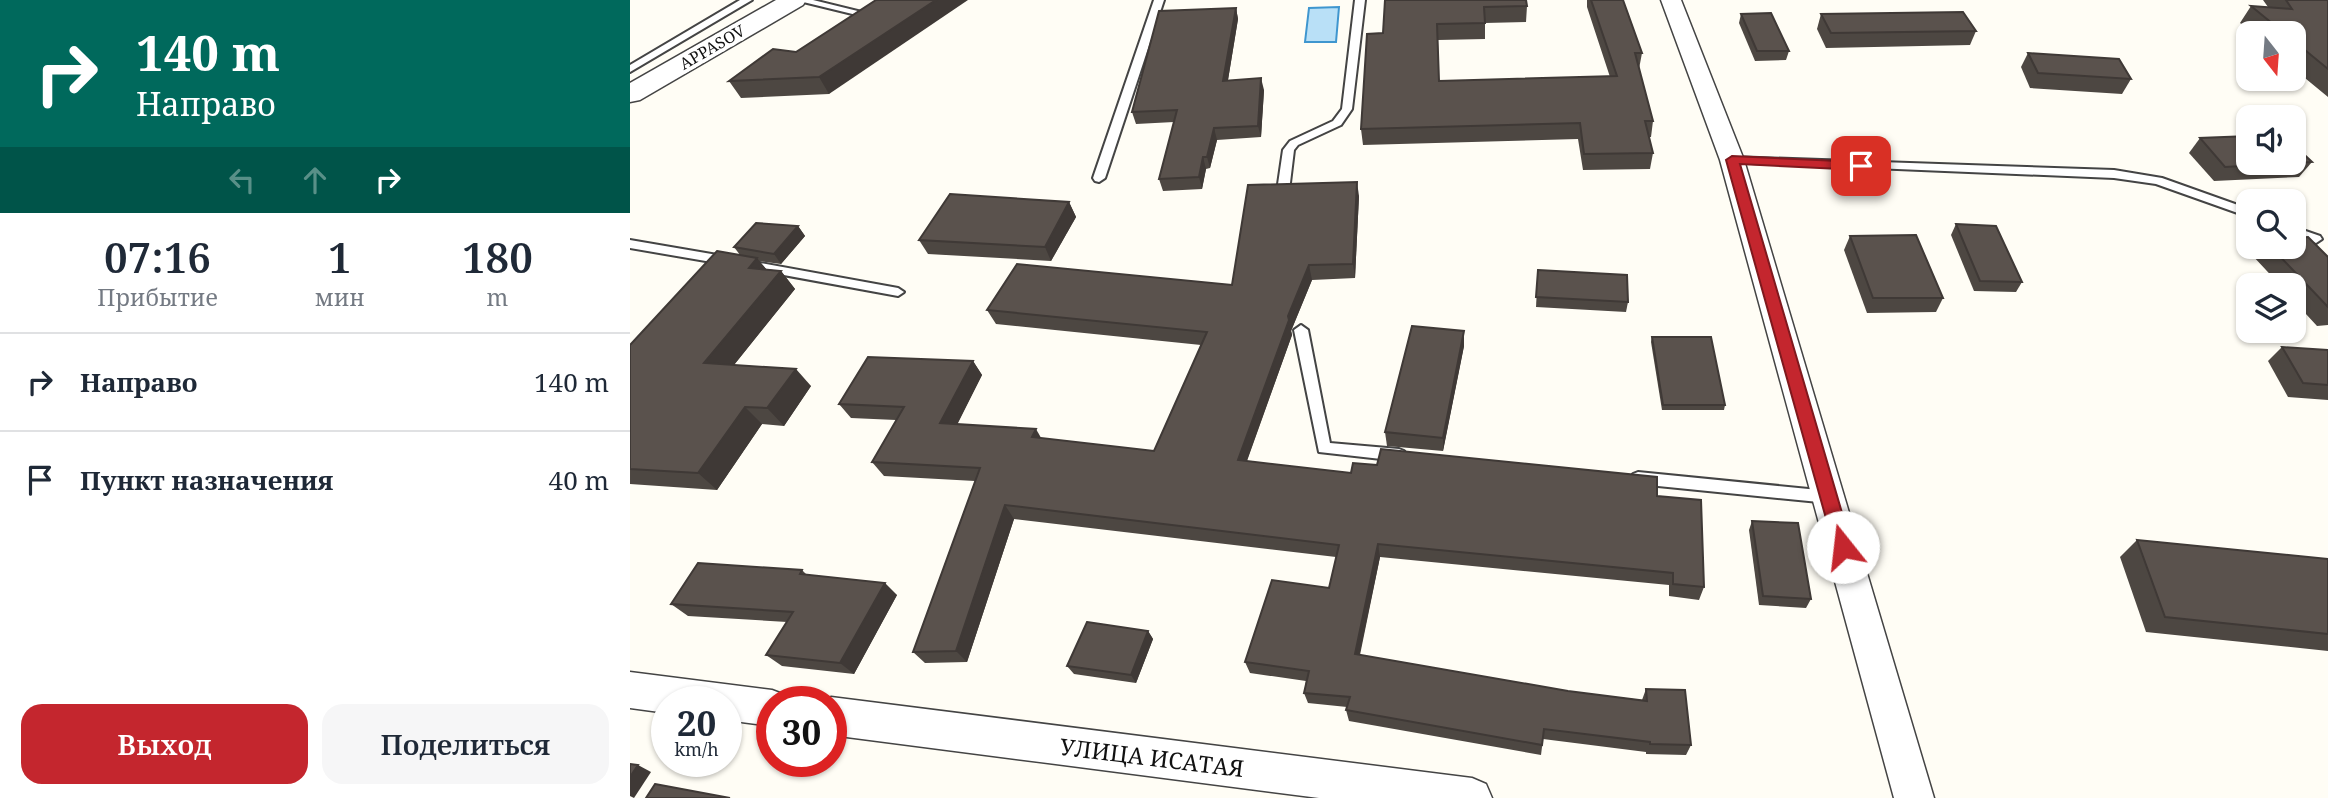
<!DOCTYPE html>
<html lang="ru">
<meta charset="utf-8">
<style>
body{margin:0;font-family:"Noto Serif",serif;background:#f6f6f7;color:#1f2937;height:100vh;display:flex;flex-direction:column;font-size:26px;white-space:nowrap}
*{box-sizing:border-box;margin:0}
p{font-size:23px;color:#747a83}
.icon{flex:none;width:38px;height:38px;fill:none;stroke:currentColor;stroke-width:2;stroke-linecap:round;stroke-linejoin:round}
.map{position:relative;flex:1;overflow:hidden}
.drawer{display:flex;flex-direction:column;background:#fff;width:630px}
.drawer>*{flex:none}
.guide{background:#00695c;color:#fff;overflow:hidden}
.needle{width:46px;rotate:163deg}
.controls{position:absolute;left:1606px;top:21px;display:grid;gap:14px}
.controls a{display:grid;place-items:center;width:70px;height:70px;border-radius:14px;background:#fff;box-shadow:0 2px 5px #0004;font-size:35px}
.speed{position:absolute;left:21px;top:686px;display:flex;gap:14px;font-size:35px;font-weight:700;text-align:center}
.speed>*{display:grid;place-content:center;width:91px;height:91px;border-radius:50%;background:#fff;box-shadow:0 2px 5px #0004;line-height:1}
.speed small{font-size:18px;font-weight:400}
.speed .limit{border:10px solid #d22;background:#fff;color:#111}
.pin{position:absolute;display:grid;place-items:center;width:60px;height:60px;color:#fff;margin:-30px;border-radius:14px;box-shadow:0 4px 10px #0006}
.me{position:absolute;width:77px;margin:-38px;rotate:344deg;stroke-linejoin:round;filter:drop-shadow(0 0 5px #0008)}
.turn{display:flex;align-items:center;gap:24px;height:147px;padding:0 21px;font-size:32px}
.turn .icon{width:91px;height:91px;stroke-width:2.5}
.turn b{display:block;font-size:49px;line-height:60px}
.lanes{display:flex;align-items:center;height:66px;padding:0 21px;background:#0003;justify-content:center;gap:35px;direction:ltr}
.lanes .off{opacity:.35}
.eta{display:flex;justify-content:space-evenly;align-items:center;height:119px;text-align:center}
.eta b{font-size:42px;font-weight:600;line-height:49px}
.primary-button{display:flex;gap:14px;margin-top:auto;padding:14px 21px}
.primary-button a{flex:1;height:80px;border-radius:21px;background:#c4262e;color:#fff;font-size:28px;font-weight:600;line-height:80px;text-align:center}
.primary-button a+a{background:#f6f6f7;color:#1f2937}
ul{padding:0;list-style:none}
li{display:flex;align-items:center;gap:21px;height:98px;padding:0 21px;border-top:2px solid #e0e1e3}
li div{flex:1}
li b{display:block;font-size:26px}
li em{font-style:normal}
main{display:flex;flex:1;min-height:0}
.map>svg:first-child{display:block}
.water{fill:#b9e0f7;stroke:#3f96cf;stroke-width:2}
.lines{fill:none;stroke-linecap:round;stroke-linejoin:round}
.service-casing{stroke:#444;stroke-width:4}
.minor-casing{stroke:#444;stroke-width:3}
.tertiary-casing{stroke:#444;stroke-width:3}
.service{fill:#fff;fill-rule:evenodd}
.minor{fill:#fff;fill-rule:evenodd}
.tertiary{fill:#fff;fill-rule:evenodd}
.wall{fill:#4d4742}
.shaded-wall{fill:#3f3936}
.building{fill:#5a524d;stroke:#3f3936;stroke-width:2}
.route{fill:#c4262e;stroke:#7f191e;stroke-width:2}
.labels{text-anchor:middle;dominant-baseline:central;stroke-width:7;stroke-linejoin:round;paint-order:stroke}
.far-street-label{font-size:16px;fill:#111;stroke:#fff}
.near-street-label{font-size:23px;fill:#111;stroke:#fff}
</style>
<main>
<section class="drawer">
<div class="guide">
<div class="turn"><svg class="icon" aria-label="right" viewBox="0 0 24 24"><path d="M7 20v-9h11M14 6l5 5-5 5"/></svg><div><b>140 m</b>Направо</div></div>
<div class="lanes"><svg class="icon off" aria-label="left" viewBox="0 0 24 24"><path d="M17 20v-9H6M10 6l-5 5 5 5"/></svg><svg class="icon off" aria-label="ahead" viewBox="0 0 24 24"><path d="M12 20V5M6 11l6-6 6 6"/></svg><svg class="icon" aria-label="right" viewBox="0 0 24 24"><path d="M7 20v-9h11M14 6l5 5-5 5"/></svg></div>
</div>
<div class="eta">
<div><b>07:16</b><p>Прибытие</p></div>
<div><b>1</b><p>мин</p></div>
<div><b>180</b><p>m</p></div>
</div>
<ul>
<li><svg class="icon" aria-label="right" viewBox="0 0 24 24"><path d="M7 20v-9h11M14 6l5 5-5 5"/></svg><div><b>Направо</b></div><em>140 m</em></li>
<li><svg class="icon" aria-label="arrive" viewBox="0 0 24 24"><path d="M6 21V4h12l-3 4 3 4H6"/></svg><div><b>Пункт назначения</b></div><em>40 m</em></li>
</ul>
<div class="primary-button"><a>Выход</a><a>Поделиться</a></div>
</section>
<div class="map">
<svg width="1698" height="798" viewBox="0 0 1698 798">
<rect width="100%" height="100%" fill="#fffdf5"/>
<!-- water -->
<polygon class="water" points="709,7 706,42 675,42 679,8"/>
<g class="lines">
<defs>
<g id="service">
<polygon points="110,0 122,0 0,72 0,65"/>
<polygon points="165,0 183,0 248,16 243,19"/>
<polygon points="524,0 534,0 475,178 469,182 465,181 463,178"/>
<polygon points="725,0 735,0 722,109 711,125 668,145 664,150 659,191 653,195 649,194 647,191 653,150 660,141 703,121 712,109"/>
<polygon points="1102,157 1484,170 1532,178 1619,209 1619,217 1526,184 1484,178 1098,162 1098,158"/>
<polygon points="1664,227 1690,236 1692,239 1686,243 1664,235"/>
<polygon points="0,240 99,257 105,261 99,265 0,248"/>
<polygon points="119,261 268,288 274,292 268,296 115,268 113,265 115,262"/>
<polygon points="671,325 678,330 700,443 769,449 774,451 776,455 774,459 769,461 689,452 664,330"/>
<polygon points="1008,472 1199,491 1204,492 1207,497 1204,502 1199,503 1008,484 1003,482 1001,478 1003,474"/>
</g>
<g id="minor">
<polygon points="1031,0 1051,0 1114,160 1304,798 1264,798 1090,160"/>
<polygon points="0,672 142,690 155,695 158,702 142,702 142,726 96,720 96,702 37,702 37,713 0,708"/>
<polygon points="201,697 842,778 856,784 862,798 689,798 201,735 201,702 190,702"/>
</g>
<polygon id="tertiary" points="146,0 176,0 173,5 10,100 0,102 0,83"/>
</defs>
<!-- service casing -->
<use href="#service" class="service-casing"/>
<!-- minor casing -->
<use href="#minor" class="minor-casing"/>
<!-- tertiary casing -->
<use href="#tertiary" class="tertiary-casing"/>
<!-- service -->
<use href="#service" class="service"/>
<!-- minor -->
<use href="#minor" class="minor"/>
<!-- tertiary -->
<use href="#tertiary" class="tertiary"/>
</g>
<!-- wall -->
<g class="wall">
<polygon points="246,0 199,94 111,98 99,81 166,52"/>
<polygon points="755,0 897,6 896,22 855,23 855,39 808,40 809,81 980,77 957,7 957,0 993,0 1012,53 1009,69 1023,121 1021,137 1019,137 1023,153 1020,169 953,170 948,139 733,145 731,129 753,33"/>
<polygon points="1633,0 1698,0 1698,97 1664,69 1664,33 1623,33 1610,23 1621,6 1638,7"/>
<polygon points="606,8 608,19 598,80 634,90 631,137 587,140 580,168 576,169 572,189 533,191 529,179 544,122 506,124 502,112"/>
<polygon points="1111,14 1159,51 1156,60 1125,61 1109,23"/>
<polygon points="1191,14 1346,31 1340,45 1196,48 1187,29"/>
<polygon points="1398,53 1501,79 1492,94 1400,88 1391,67"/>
<polygon points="1570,138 1682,162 1669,177 1584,181 1559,153"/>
<polygon points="729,196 725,278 682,280 661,331 662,335 617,461 721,473 1027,496 1074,587 1069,600 1039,596 1039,585 750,557 730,655 938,691 1012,700 1016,689 1061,745 1056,755 1016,754 1016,752 913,739 911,755 719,721 716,710 717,707 678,703 674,693 676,681 620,673 615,662 699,588 706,557 384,519 337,662 295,663 283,652 345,481 254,476 242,462 266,420 221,418 209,404 343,361 352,375 327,424 411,438 524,451 571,345 366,324 357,310 602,285"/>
<polygon points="439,202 446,217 421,261 298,254 289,240"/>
<polygon points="1326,224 1392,282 1386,292 1344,291 1321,235"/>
<polygon points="168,226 175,236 151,264 129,261 136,269 151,271 165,289 104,365 181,386 154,426 132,424 87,490 0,484 0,345 110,255 104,247"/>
<polygon points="1220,236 1313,298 1306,312 1237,313 1214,250"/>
<polygon points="1629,247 1664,247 1698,257 1698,325 1687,326 1664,301 1664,285 1650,285 1622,255"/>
<polygon points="908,270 998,302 996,312 906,307"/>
<polygon points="834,331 834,346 813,451 757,446 755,432"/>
<polygon points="1022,337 1095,405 1094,410 1032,410 1021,342"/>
<polygon points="1652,347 1698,350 1698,400 1658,397 1638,361"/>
<polygon points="1122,521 1181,599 1176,608 1129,605 1119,530"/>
<polygon points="1507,540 1698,559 1698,651 1516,632 1490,557"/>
<polygon points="172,570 177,575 267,595 224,674 152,666 136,655 157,622 58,616 41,604"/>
<polygon points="518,631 523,639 506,683 444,674 437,666"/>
</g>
<!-- shaded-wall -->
<g class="shaded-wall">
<polygon points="306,0 338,0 199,94 189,77"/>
<polygon points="606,8 608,19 596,92 593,81"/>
<polygon points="631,78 634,90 631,137 628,126"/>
<polygon points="584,128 587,140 580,168 577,157"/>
<polygon points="573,157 576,169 572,189 569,177"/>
<polygon points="727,182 729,196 725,278 723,264"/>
<polygon points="439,202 446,217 421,261 415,247"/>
<polygon points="168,226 175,236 151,264 144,254"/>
<polygon points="127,258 142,276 119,268"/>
<polygon points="679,265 682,280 661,331 658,316"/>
<polygon points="151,271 165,289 91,381 74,363"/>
<polygon points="659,320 662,335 612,474 608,460"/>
<polygon points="834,331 834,346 813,451 813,438"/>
<polygon points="343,361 352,375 321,437 310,423"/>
<polygon points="166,369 181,386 154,426 137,408"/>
<polygon points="115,407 132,424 87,490 68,473"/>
<polygon points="406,429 414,443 402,437"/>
<polygon points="375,505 384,519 337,662 326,651"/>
<polygon points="748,544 750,557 727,666 725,654"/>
<polygon points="255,583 267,595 224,674 210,663"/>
<polygon points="518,631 523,639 506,683 501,675"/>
<polygon points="8,765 21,772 4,798 0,796 0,777"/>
</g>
<!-- building -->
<g class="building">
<polygon points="246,0 306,0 189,77 99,81 143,49 166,52"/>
<polygon points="755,0 896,0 897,6 854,7 855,23 807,24 809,81 987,76 961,0 993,0 1012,53 1005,53 1023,121 1015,121 1023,153 954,154 950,123 731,129 737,34 753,33"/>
<polygon points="1656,0 1698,0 1698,69 1664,41 1664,33 1654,33 1621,6 1662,9"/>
<polygon points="606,8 593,81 631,78 628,126 584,128 577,157 573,157 569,177 529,179 547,110 502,112 529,11"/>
<polygon points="1333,12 1346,31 1201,33 1191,14"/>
<polygon points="1141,13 1159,51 1127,51 1111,14"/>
<polygon points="1398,53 1489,59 1501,79 1408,73"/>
<polygon points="1619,136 1619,163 1664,163 1664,145 1682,162 1595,167 1570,138"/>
<polygon points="727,182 723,264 679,265 658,316 659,320 608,460 721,473 723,463 747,465 751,449 1027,477 1027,496 1071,500 1074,587 1043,584 1043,573 748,544 725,654 938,691 1017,701 1016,689 1055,690 1061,745 1020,744 1020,742 914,729 912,745 716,710 720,697 674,693 679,671 615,662 642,580 699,588 709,545 375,505 326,651 283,652 350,468 242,462 274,407 209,404 238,357 343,361 310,423 406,429 402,437 524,451 577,332 357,310 387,264 602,285 618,185"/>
<polygon points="320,194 439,202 415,247 289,240"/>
<polygon points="126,223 168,226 144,254 104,247"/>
<polygon points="1326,224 1366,226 1392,282 1350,281"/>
<polygon points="1286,235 1313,298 1243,298 1220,236"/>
<polygon points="1678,237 1698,257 1698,307 1641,247 1664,247 1664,238"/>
<polygon points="87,251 127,258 119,268 151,271 74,363 166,369 137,408 115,407 68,473 0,469 0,345"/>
<polygon points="908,270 997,275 998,302 906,297"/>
<polygon points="782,326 834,331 813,438 755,432"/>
<polygon points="1022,337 1081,337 1095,405 1033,405"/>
<polygon points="1652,347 1698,350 1698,385 1673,383"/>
<polygon points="1122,521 1168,523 1181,599 1133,596"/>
<polygon points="1507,540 1698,559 1698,634 1535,617"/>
<polygon points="68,563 172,570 170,574 255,583 210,663 136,655 163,612 41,604"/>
<polygon points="457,622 518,631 501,675 437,666"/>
<polygon points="0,764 8,765 0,777"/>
<polygon points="25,784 100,798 16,798"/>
</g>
<!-- route -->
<polygon class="route" points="1102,156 1231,162 1238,166 1231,170 1110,164 1222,547 1219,553 1213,555 1207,553 1204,547 1096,160"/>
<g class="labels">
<!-- far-street labels -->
<g class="far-street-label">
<text transform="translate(82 47) rotate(-30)">APPASOV</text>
</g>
<!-- near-street labels -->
<g class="near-street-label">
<text transform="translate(522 757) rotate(7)">УЛИЦА ИСАТАЯ</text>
</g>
</g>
</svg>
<div class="controls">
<a><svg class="needle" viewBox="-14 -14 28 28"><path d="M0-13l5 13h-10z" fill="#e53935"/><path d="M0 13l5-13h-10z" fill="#747a83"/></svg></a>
<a><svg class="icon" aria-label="sound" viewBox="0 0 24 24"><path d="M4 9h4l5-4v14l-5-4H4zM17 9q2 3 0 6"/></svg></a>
<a><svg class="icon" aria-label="search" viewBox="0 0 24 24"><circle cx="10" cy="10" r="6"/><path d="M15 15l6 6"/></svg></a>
<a><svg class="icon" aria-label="layers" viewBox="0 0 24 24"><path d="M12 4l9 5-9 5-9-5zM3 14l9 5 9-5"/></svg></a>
</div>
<div class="speed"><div>20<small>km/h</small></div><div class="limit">30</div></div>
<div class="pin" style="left:1231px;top:166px;background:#d93025"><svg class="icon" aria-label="arrive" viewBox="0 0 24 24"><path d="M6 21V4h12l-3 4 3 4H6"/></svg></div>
<svg class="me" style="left:1213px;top:547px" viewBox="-20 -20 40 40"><circle r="19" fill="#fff"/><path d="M0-13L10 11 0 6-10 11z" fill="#c4262e"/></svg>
</div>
</main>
